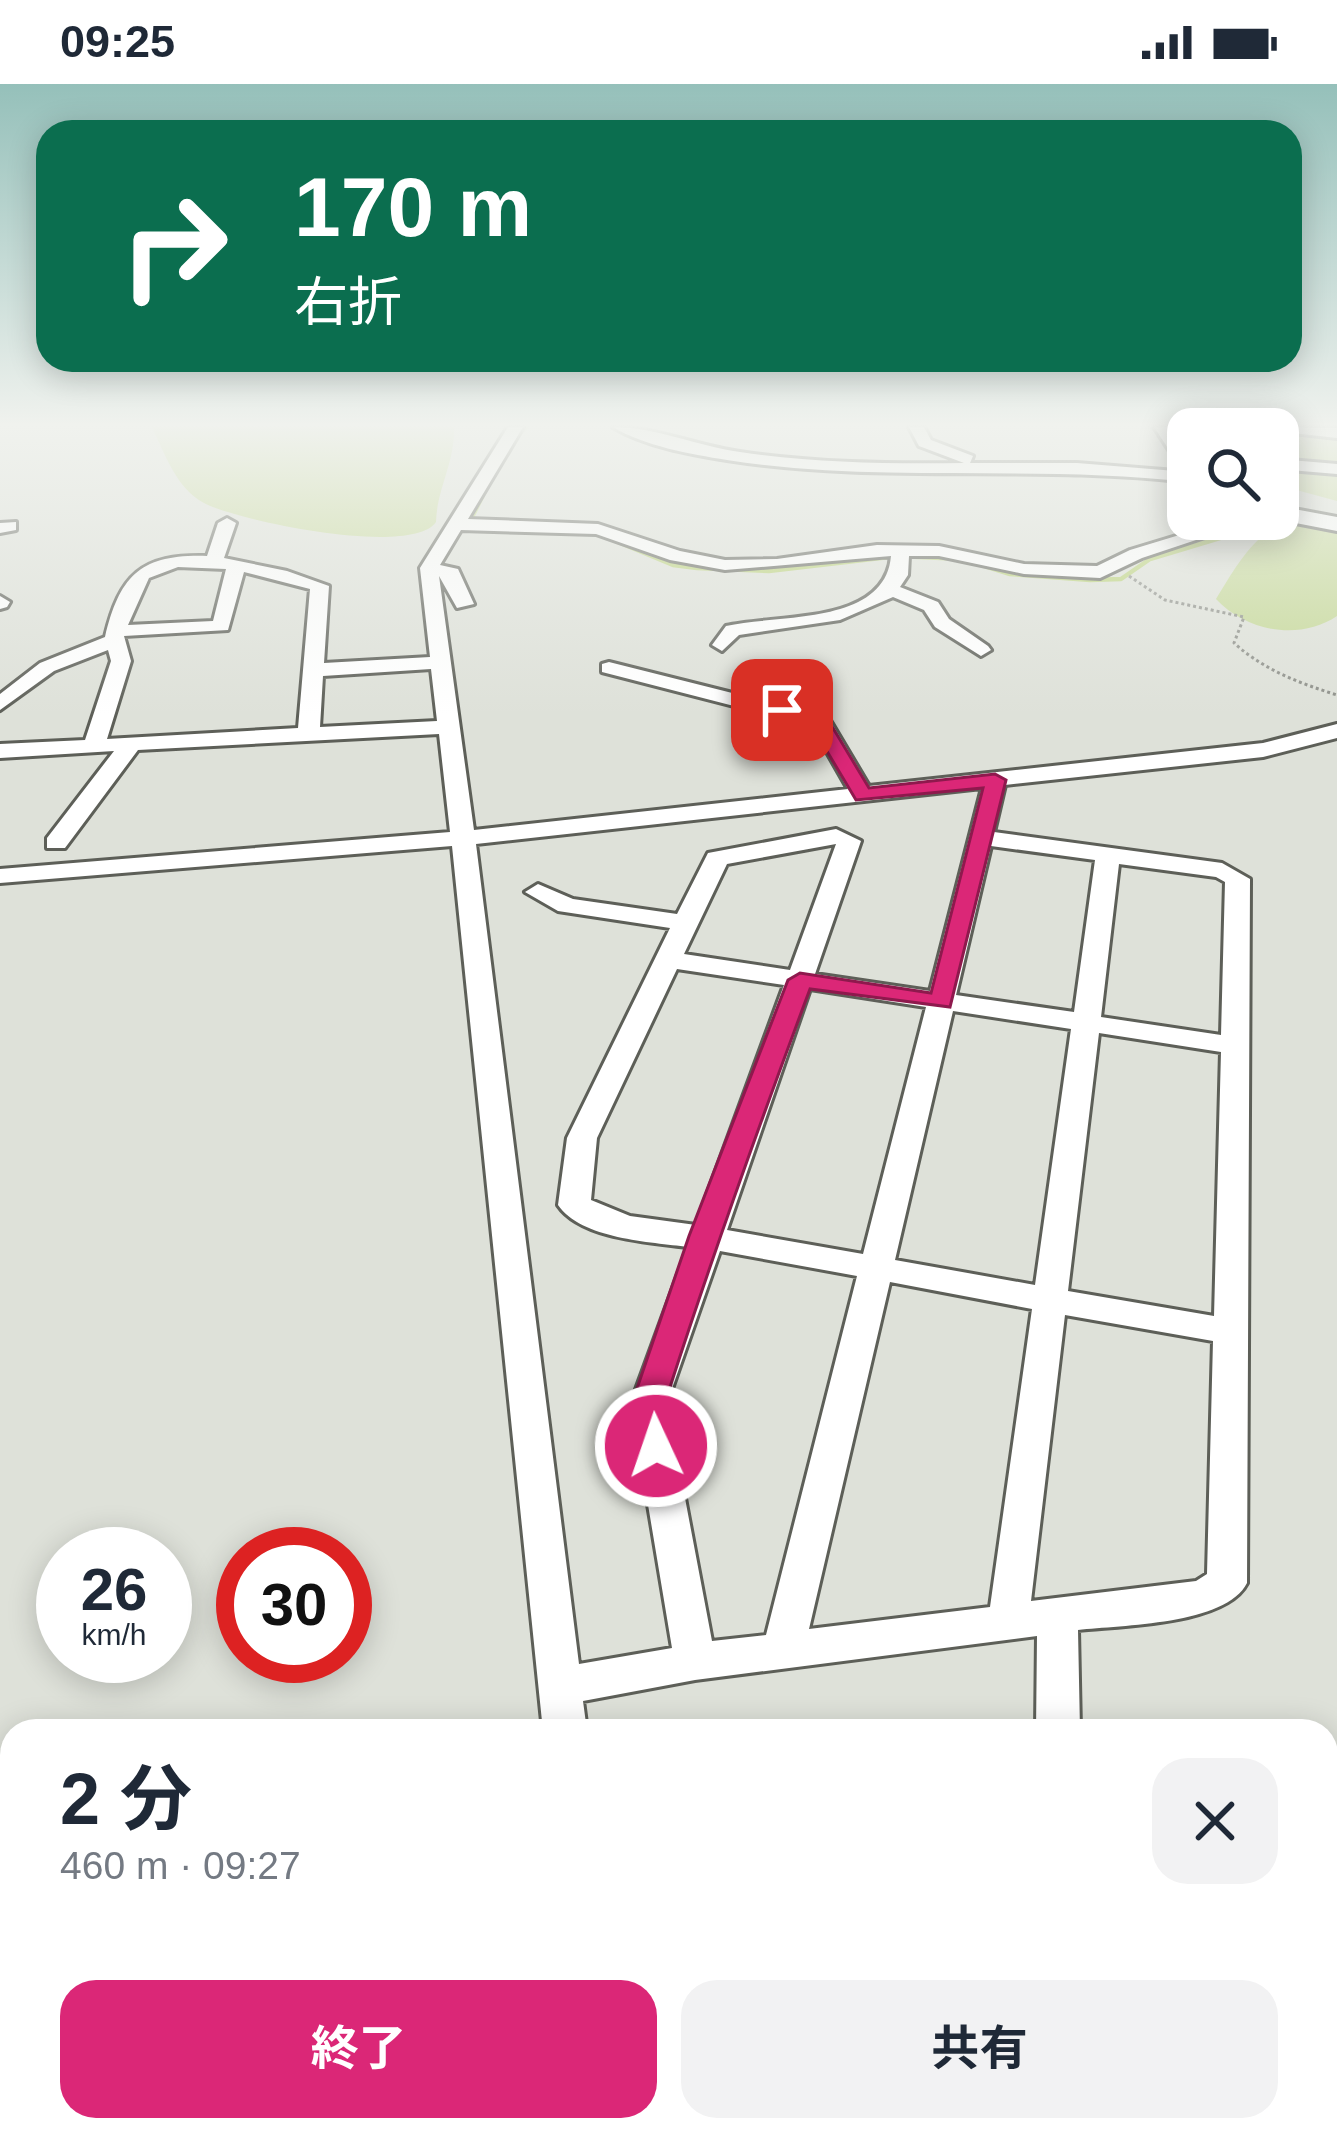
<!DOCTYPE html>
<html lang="ja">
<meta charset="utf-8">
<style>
body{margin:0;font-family:Arial,"Noto Sans JP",sans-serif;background:#f2f2f3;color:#1f2937;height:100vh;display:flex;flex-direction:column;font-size:45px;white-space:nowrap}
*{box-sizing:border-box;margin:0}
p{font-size:39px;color:#747a83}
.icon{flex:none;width:66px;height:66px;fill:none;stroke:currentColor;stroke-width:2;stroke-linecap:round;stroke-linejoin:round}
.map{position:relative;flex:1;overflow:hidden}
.side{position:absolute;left:0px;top:1635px;width:1338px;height:423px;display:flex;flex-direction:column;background:#fff;border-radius:36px 36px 0 0;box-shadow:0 6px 30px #0003}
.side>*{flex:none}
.guide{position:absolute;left:36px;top:36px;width:1266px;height:252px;border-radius:36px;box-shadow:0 6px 30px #0003;background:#0b6e4f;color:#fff;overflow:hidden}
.controls{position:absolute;left:1167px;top:324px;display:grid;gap:24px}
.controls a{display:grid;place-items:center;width:132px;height:132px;border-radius:24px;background:#fff;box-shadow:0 6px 30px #0003;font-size:60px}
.speed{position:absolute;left:36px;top:1443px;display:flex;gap:24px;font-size:60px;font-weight:700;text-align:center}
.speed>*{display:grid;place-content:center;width:156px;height:156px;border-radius:50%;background:#fff;box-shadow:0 6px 30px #0003;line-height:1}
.speed small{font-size:30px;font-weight:400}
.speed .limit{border:18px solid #d22;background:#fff;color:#111}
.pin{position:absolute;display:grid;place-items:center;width:102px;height:102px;color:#fff;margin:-51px;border-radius:24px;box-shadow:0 6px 18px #0006}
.me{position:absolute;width:132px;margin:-66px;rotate:357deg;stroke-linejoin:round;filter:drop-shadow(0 0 9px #0008)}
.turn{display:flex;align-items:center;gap:42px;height:252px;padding:0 60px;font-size:54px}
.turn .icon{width:156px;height:156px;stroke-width:2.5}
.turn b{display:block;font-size:84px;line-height:102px}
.round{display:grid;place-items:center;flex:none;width:126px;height:126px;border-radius:36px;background:#f2f2f3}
.summary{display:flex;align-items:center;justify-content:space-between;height:204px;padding:0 60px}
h1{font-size:72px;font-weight:700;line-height:90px}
.button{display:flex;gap:24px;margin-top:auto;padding:24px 60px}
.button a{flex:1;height:138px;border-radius:36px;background:#db2777;color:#fff;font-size:48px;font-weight:700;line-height:138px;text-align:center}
.button a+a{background:#f2f2f3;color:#1f2937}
.status{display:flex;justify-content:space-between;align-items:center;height:84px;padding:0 60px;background:#fff;direction:ltr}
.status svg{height:33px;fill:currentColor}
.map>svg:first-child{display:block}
.green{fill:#c5d896}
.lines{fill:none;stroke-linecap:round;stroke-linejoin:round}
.stream{stroke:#b9d176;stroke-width:4.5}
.minor-casing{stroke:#5d5f58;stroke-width:6}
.major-casing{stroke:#5d5f58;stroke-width:6}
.path{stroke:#8d8f89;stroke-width:3;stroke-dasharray:3 3;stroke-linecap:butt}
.minor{fill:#fff;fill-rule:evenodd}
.major{fill:#fff;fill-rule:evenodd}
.route{fill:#db2777;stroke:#8e194d;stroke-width:3}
</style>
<div class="status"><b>09:25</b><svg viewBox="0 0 49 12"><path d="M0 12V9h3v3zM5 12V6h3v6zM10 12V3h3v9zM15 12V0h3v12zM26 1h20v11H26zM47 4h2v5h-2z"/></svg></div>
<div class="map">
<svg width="1337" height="2056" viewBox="0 0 1337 2056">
<rect width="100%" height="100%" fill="#dee1d9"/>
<!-- green -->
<g class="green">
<path d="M152 343H454C455 379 437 404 436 438 412 473 241 438 204 419 176 404 165 370 152 343Z"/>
<polygon points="1264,343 1337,343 1337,417 1278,401 1278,378 1301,359"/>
<path d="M1291 439 1337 448V532C1300 557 1247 548 1216 515 1233 488 1256 443 1291 439Z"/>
</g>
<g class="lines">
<!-- stream -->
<g class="stream">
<polyline points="512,357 526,343"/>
<polyline points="477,438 471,435 488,401"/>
<polyline points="601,451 673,481 697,484 769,487 898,472 962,475 1010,490 1090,496 1121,495 1150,475 1280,436"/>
</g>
<defs>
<g id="minor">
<path d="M508 343H523L468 435 598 440 680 467 725 476 777 475 877 461 939 462 1024 480 1097 482 1130 466 1232 435H1259L1142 474 1100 494 1024 490 939 472H909L908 491 900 503 938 518 949 535 988 562 991 566 981 572 935 543 924 526 893 513 840 536 739 551 722 567 712 561 726 542C777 530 885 542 891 472L725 486 670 476 596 450 461 446 440 481 458 485 474 520 457 524 439 492 474 746 848 705 812 642 602 588V580L609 578 828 633 869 702 1263 659 1337 640V654L1263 673 1005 701 994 748 1222 779 1250 795 1247 1499C1226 1541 1121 1541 1078 1546L1080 1647H1036L1037 1552 695 1596 583 1617 587 1647H543L452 762 0 799V785L450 748 439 650 138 666 65 764H47V754L114 667 0 674V660L85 656 111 577 108 566 54 587 0 626V610L40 579 105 553C120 491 141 470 207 472L218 439 227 434 236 439 224 474 287 487 329 502 324 579 430 573 420 484ZM178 483 226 485 213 537 128 541 149 494ZM244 488 310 505 298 644 107 655 131 577 124 552 228 546ZM431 585 437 637 320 643 323 592ZM982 704 930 907 815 890 861 757 836 745 708 769 677 830 573 815 538 800 525 808 558 827 670 844 567 1054 558 1121C581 1155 651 1158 688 1163L631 1319 672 1564 579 1580 476 760ZM836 760 790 886 684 870 727 780ZM991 762 1095 776 1074 928 956 911ZM1119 780 1216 793 1225 798 1221 951 1101 933ZM677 885 784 901 696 1141 630 1132 591 1116 597 1054ZM810 905 926 923 863 1170 727 1146ZM953 927 1071 945 1035 1201 895 1176ZM1099 949 1221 968 1214 1232 1068 1207ZM720 1167 857 1192 766 1551 712 1557 667 1319ZM890 1198 1032 1225 990 1523 809 1545ZM1065 1231 1213 1257 1207 1490 1196 1497 1031 1517Z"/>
<path d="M613 343C655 343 697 362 740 368 814 379 889 380 964 379L919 362 909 343H924L931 356 973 372 970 379H1077L1188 388V398C1035 380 880 400 727 376 690 370 644 362 613 343Z"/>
<polygon points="1239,343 1254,343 1238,345"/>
<polygon points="1277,343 1337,344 1337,354 1284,348"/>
<polygon points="1278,375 1337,380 1337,390 1278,385"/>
<polygon points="16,438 16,446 0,449 0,439"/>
<polygon points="0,512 10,518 7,523 0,525"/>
<polygon points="1337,1902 1337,1952 1326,1953 1326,1903"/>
<polygon points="593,2046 645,2046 646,2056 594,2056"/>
<polygon points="1092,2046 1148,2046 1144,2056 1088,2056"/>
</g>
<g id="major">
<polygon points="1154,343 1174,343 1188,364 1188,386 1181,384"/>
<polygon points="1278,422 1337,433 1337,447 1275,435"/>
</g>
</defs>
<!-- minor casing -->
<use href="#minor" class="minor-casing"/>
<!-- major casing -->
<use href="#major" class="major-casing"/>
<!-- path -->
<path class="path" d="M1129 492 1165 516 1244 533 1234 559C1264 586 1299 599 1337 611"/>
<!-- minor -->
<use href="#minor" class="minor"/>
<!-- major -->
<use href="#major" class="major"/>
</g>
<!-- sky -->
<linearGradient id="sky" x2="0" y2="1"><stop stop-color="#95c0ba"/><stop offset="0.54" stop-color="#f0f2ee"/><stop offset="1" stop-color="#f0f2ee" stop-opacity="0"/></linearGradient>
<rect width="1337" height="631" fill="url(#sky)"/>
<!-- route -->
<path class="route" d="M782 620 827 634 869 704 995 690 1006 696 950 923 810 905C761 1036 714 1167 671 1300 664 1324 679 1351 668 1372H644L632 1319 689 1152 788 896 800 889 931 909 983 704 856 716 812 642 775 630 772 626Z"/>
</svg>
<div class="controls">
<a><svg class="icon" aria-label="search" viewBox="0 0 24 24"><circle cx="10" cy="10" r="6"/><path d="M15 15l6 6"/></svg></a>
</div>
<div class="speed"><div>26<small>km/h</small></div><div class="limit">30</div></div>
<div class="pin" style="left:782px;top:626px;background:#d93025"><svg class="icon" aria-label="arrive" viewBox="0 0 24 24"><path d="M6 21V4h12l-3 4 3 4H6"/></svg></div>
<svg class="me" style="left:656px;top:1362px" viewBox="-20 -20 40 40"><circle r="17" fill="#db2777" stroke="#fff" stroke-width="3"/><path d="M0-11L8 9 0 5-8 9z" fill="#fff"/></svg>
<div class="guide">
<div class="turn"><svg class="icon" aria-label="right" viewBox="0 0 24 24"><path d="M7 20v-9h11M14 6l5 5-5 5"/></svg><div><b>170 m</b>右折</div></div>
</div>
<section class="side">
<div class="summary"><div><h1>2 分</h1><p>460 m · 09:27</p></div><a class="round"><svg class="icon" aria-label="close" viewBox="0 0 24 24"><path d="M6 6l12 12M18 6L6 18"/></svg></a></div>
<div class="button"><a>終了</a><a>共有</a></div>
</section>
</div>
